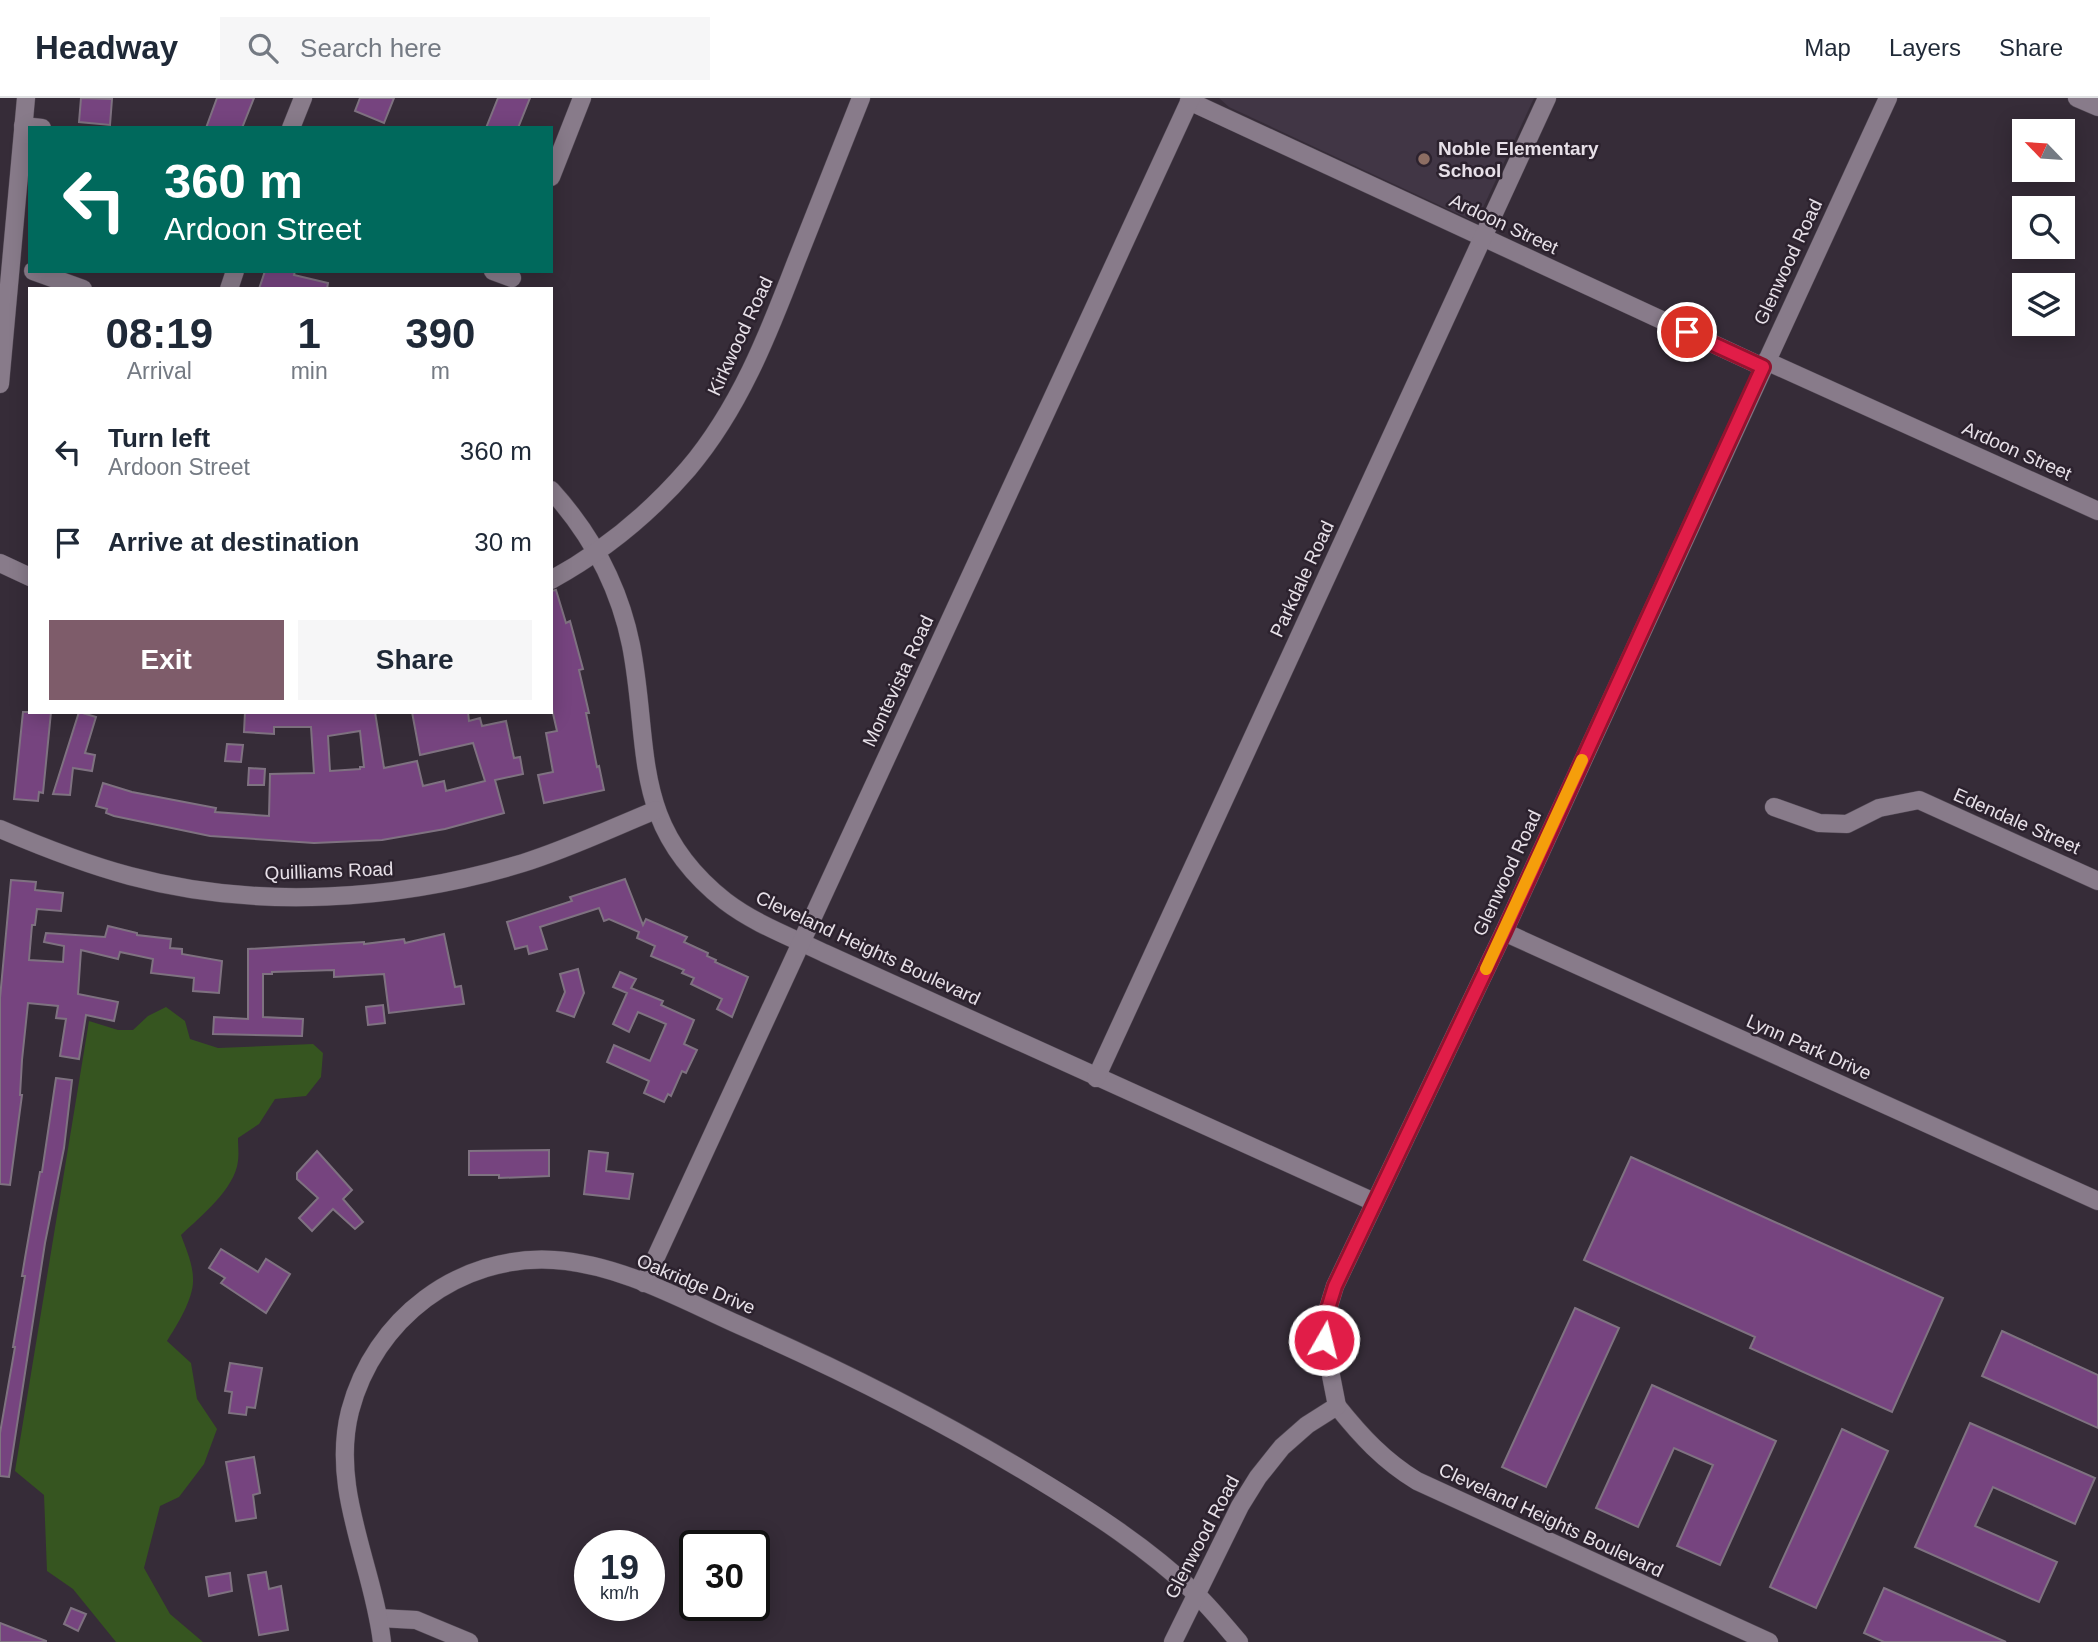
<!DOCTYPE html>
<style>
body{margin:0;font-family:Arial,sans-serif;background:#f6f6f7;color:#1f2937;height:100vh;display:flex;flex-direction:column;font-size:26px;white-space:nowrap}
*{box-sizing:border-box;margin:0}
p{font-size:23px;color:#747a83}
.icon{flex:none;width:38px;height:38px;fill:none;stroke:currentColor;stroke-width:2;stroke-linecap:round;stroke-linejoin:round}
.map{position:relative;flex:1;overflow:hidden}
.side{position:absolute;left:28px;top:189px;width:525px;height:427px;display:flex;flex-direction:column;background:#fff;border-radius:0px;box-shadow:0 4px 18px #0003}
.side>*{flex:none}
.guide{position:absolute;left:28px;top:28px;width:525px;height:147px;border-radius:0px;box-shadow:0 4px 18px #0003;background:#00695c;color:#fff;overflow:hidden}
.needle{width:46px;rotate:295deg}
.buttons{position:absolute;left:2012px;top:21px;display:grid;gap:14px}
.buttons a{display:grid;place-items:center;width:63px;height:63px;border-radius:0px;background:#fff;box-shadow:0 4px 18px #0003;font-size:35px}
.speed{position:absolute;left:574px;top:1432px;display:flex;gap:14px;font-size:35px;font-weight:700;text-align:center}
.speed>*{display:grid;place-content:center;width:91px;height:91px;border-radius:50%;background:#fff;box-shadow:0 4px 18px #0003;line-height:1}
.speed small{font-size:18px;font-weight:400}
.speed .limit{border:4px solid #111;border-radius:10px;background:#fff;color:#111}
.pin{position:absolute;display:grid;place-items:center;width:60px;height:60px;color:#fff;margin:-30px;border:4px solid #fff;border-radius:50%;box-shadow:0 2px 7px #0007}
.me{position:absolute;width:77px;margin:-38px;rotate:8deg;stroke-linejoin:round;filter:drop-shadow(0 0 5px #0008)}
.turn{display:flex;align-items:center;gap:24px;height:147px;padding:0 21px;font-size:32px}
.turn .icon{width:91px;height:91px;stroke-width:2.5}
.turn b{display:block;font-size:49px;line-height:60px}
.eta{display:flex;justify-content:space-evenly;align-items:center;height:119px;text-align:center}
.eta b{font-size:42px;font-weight:800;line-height:49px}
.cta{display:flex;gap:14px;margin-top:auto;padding:14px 21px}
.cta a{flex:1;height:80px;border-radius:0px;background:#7e5c6a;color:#fff;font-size:28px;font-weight:800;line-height:80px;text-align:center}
.cta a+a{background:#f6f6f7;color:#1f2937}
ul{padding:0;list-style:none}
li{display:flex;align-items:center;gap:21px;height:91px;padding:0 21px}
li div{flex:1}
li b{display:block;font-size:26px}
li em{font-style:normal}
header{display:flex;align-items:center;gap:42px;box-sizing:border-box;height:98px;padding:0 35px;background:#fff;border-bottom:2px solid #e0e1e3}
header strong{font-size:33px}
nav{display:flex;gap:38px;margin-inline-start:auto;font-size:24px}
.search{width:490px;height:63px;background:#f6f6f7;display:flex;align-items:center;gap:18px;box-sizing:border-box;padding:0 24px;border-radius:0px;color:#747a83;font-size:26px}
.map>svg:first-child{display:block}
.education{fill:#413645}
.green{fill:#365520}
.building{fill:#76447f;stroke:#7f7281;stroke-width:2;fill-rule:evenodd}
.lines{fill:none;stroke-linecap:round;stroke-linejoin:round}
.minor-casing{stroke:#524954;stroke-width:19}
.minor{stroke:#887b8a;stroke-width:18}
.route-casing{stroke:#92132f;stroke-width:18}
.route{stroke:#e11d48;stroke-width:12}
.slow{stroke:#f59e0b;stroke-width:12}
.education-dot{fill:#8d6e63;stroke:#2c222e;stroke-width:2.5}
.labels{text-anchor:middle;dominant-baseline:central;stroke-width:5;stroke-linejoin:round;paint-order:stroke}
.poi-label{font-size:19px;font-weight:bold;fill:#e7e0e8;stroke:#2c222e;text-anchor:start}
.street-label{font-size:19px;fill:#e7e0e8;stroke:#2c222e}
</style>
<header>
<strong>Headway</strong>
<div class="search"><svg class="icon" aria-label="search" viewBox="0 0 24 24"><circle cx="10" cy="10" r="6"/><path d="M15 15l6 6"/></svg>Search here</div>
<nav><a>Map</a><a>Layers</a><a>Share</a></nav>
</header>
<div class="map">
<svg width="2098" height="1544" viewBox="0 0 2098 1544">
<rect width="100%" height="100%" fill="#362c38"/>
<!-- education -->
<polygon class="education" points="1219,0 1534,0 1481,114 1479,118 1469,121 1229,9"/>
<!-- green -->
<path class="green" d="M166 909 185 923 190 941 218 950 313 946 323 955 321 979 306 998 275 1001 259 1026 238 1040C238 1048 239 1055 238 1063 235 1091 200 1119 181 1137 186 1151 193 1166 193 1181 194 1200 177 1227 167 1243L191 1265 197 1301 217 1331 204 1366 179 1399 160 1408 144 1470 170 1516 203 1544H116L73 1491 47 1473 44 1397 15 1373 89 923 118 932H133L148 918Z"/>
<!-- building -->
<g class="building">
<polygon points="81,0 112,1 110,27 79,24"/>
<polygon points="217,0 254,0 242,30 206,30"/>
<polygon points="360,0 394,0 384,25 355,13"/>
<polygon points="498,0 530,0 518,30 486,30"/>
<polygon points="265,173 295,173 294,177 328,185 327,191 259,191"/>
<polygon points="556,492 566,525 570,523 583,571 579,572 589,615 586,615 597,669 599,668 604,692 544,705 538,677 553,674 546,635 557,633 551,607 551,493"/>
<polygon points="23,614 51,614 43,695 39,694 38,703 14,701"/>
<polygon points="79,614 96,619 85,655 95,657 92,673 73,670 70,697 53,696"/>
<path d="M245 614H375L384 670 417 663 423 688 444 683 446 693 485 683 473 645 420 657 412 614H468L469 623 480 620 482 628 506 623 514 660 520 659 523 676 495 682 504 715 445 731 382 742 314 745 210 738 114 718 106 715 107 711 96 708 103 685 132 694 216 710 215 714 269 718 270 676 314 675 311 629H274V636L244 634ZM360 633 364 669H360V671L330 673 328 638Z"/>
<polygon points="227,646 243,647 241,664 225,663"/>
<polygon points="249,670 265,671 264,687 248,687"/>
<polygon points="625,781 643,827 646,821 687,839 684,844 708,855 707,858 716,862 715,864 748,879 732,919 717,911 722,901 691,886 694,880 682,875 684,872 651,858 655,848 637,840 639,834 609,821 604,823 599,810 540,829 547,851 529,856 527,848 515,851 507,824 572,803 570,799"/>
<polygon points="11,782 36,784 35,792 63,795 61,813 37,811 35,827 32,827 29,862 63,864 64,848 44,844 46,835 105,839 108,828 137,835 137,837 171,841 170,850 182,851 182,856 222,863 219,895 193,893 194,880 151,875 153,861 120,854 118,861 81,852 78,896 118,904 114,923 86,917 79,961 60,958 66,921 56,920 58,908 28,905 22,962 20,997 22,997 10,1087 0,1086 0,900"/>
<polygon points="444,836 455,889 461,888 464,906 389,915 384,876 334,879 334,872 272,874 272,876 263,876 263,919 303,921 302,938 213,936 214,919 248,921 248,851 364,844 364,846 404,841 405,845"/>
<polygon points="578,871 584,895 574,919 557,913 565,894 560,876"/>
<polygon points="620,874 636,881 631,890 663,903 661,907 694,922 684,946 697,952 686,975 682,973 671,998 668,996 664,1004 644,995 649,983 607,964 614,947 650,963 666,926 638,914 629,934 613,926 627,895 613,889"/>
<polygon points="383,907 385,925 368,927 366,909"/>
<polygon points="56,980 72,982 64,1050 45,1145 9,1379 0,1378 0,1335 15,1249 13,1249 25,1178 22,1178 25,1160 40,1074 42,1074"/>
<polygon points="549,1052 549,1078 499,1080 499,1077 469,1077 469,1053"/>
<polygon points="317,1053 352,1092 343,1101 363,1124 355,1131 333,1111 312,1133 299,1120 318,1100 297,1081 297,1075"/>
<polygon points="589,1053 608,1055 606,1073 633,1076 629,1101 584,1096"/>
<polygon points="1631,1059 1943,1200 1892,1314 1750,1250 1755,1239 1584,1162"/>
<polygon points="221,1151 258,1174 266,1161 290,1176 266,1215 221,1185 225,1180 209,1170"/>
<polygon points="1575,1210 1619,1230 1546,1389 1502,1369"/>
<polygon points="2002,1233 2098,1277 2098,1330 1982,1278"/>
<polygon points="230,1265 262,1270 255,1310 247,1309 246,1317 229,1315 232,1294 225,1293"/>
<polygon points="1652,1287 1776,1343 1720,1467 1677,1448 1713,1367 1674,1350 1638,1429 1596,1410"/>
<polygon points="1970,1325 2095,1380 2075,1426 1993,1389 1975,1428 2057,1464 2039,1504 1915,1449"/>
<polygon points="1842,1331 1888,1353 1816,1510 1770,1489"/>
<polygon points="254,1359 260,1395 253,1397 256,1420 236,1423 226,1364"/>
<polygon points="266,1474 269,1491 281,1488 288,1532 259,1537 248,1477"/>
<polygon points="230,1475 232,1493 209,1498 206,1479"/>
<polygon points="1884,1490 2006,1544 1884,1544 1864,1535"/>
<polygon points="71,1510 86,1516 78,1533 64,1526"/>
<polygon points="0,1525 46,1543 46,1544 0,1544"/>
</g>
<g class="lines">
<defs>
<g id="minor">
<polyline points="2077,0 2098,9"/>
<polyline points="1189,3 1763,269"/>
<polyline points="23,28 42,30"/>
<polyline points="291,30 303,0"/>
<polyline points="551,79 582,0"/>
<polyline points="33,173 83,191"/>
<polyline points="493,173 512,180"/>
<polyline points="229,191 235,173"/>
<polyline points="1766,263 2098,413"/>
<polyline points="0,286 26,0"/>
<path d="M551 392C591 436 619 488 631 547 651 650 629 727 725 803 755 826 791 839 824 855L1374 1104"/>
<polyline points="0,465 30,479"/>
<path d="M551 482C602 454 650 415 688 371 739 311 768 237 796 164 818 109 839 55 861 0"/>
<polyline points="1774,709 1819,725 1847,726 1879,710 1919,702 2098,783"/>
<path d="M0 731C42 749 85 766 130 778 256 812 398 803 523 765 568 751 612 730 656 712"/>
<polyline points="1504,834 2098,1103"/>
<polyline points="1096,980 1547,0"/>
<polyline points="644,1185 1191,0"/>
<path d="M1337 1308C1361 1338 1384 1363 1417 1383L1769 1544"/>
<polyline points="379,1520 416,1522 469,1544"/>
<path d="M382 1544C373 1466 330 1392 350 1313 374 1221 459 1156 554 1162 619 1166 681 1201 739 1227 841 1272 941 1322 1036 1380 1092 1414 1148 1450 1195 1495 1211 1510 1225 1528 1239 1544"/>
<polyline points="1173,1544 1240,1408 1258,1379 1282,1349 1307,1327 1337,1308 1324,1242 1326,1217 1335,1188 1504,834 1888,0"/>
</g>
</defs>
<!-- minor casing -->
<use href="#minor" class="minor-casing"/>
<!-- minor -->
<use href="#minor" class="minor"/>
</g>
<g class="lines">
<defs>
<polyline id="route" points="1324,1242 1326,1217 1335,1188 1504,834 1763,269 1687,234"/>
</defs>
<!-- route casing -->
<use href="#route" class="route-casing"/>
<!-- route -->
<use href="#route" class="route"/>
<!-- slow -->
<polyline class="slow" points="1486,871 1582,662"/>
</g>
<!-- markers -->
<circle class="education-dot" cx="1424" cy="61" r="7"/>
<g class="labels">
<!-- poi labels -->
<g class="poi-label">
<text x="1438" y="50">Noble Elementary<tspan x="1438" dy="22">School</tspan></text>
</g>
<!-- street labels -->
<g class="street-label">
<text transform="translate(1504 126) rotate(25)">Ardoon Street</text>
<text transform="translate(1788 164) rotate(-65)">Glenwood Road</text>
<text transform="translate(740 238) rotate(-65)">Kirkwood Road</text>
<text transform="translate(2017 353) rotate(24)">Ardoon Street</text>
<text transform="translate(1302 481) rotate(-65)">Parkdale Road</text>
<text transform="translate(898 583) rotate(-65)">Montevista Road</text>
<text transform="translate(2017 723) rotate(24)">Edendale Street</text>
<text transform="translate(329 773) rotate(-2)">Quilliams Road</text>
<text transform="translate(1507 775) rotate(-65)">Glenwood Road</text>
<text transform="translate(868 850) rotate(25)">Cleveland Heights Boulevard</text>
<text transform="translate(1809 949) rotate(24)">Lynn Park Drive</text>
<text transform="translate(696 1186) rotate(23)">Oakridge Drive</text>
<text transform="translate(1551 1422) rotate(25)">Cleveland Heights Boulevard</text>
<text transform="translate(1202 1439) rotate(-62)">Glenwood Road</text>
</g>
</g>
</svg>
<div class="buttons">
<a><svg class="needle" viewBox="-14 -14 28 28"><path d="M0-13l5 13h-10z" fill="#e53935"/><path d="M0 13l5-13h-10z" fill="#747a83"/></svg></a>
<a><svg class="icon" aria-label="search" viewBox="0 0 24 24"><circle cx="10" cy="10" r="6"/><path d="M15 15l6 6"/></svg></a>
<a><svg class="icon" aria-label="layers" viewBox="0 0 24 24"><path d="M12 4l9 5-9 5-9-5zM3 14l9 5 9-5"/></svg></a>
</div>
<div class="speed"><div>19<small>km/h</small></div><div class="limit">30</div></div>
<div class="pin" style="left:1687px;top:234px;background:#d93025"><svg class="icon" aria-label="arrive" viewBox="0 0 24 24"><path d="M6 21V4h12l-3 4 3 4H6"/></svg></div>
<svg class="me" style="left:1324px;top:1242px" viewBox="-20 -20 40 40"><circle r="17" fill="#e11d48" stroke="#fff" stroke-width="3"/><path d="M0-11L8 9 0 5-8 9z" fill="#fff"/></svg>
<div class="guide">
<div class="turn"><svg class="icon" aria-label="left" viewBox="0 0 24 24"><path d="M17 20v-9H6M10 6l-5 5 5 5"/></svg><div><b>360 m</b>Ardoon Street</div></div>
</div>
<section class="side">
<div class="eta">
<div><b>08:19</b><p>Arrival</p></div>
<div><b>1</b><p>min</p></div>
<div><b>390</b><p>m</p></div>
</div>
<ul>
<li><svg class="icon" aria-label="left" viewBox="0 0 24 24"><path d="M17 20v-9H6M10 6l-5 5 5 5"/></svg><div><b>Turn left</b><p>Ardoon Street</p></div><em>360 m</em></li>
<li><svg class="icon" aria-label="arrive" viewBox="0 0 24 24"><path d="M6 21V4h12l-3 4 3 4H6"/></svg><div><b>Arrive at destination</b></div><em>30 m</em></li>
</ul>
<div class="cta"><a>Exit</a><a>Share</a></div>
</section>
</div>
